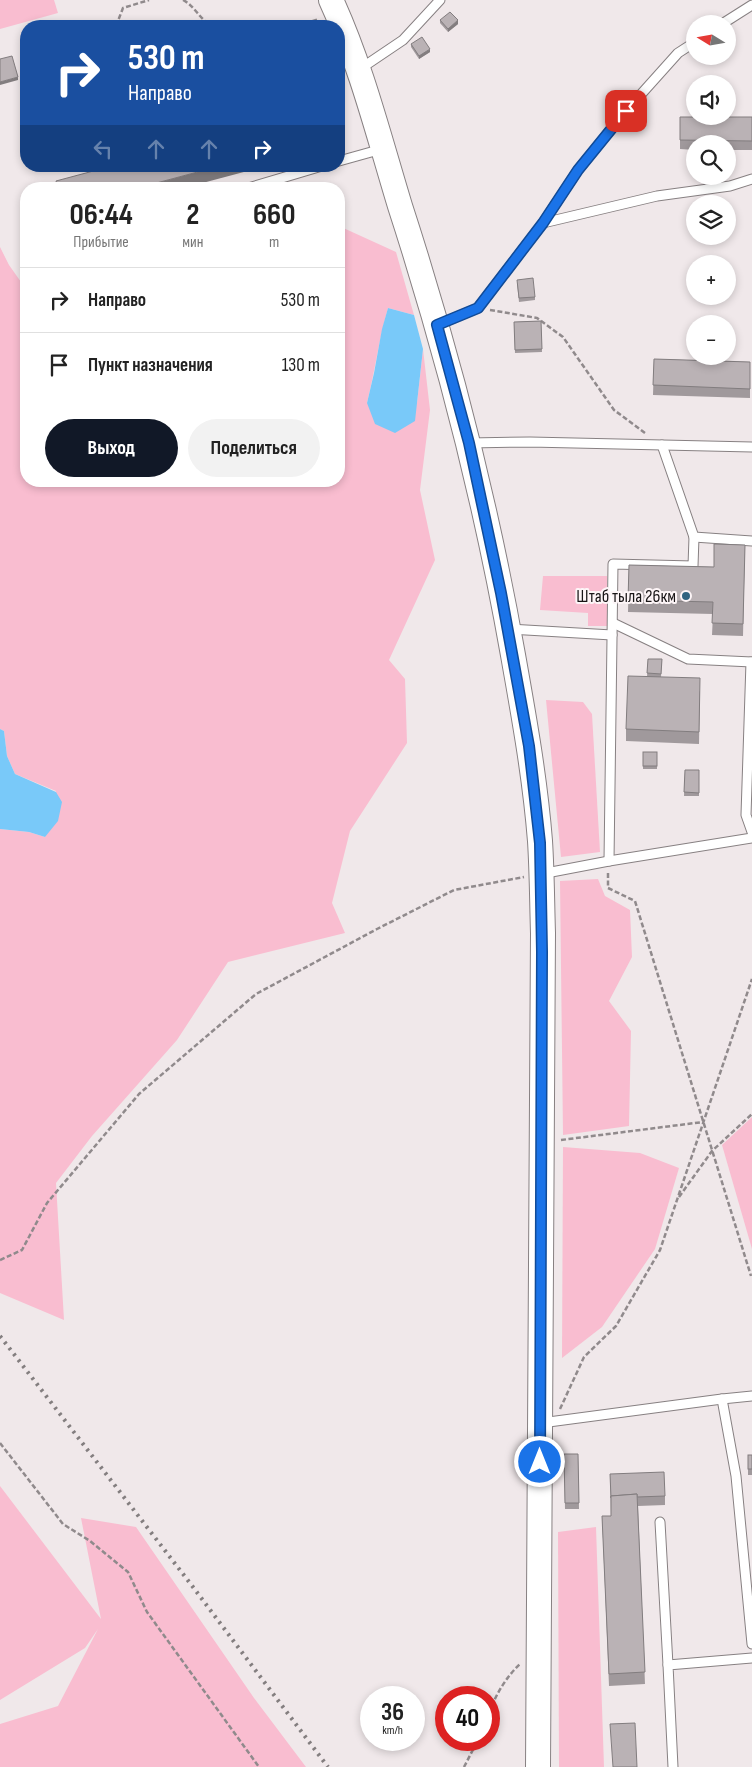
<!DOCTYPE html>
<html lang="ru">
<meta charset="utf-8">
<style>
body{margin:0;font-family:"Sofia Sans Condensed",sans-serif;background:#f2f2f2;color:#222;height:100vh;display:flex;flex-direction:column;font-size:19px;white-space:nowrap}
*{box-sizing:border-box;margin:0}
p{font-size:16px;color:#767676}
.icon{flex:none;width:28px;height:28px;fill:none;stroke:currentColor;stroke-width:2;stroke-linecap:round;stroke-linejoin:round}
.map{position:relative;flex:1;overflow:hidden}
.sheet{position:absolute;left:20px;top:182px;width:325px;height:305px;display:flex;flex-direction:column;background:#fff;border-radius:20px;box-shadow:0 2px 8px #0003}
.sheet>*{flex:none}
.banner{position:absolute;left:20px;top:20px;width:325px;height:152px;border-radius:20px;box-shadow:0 2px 8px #0003;background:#1a4fa0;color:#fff;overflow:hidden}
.needle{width:32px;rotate:281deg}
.controls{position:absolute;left:686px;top:15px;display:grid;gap:10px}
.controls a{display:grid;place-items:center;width:50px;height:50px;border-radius:50%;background:#fff;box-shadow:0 2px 8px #0003;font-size:25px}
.speed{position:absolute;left:360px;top:1686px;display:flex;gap:10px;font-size:25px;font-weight:700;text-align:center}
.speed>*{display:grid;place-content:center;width:65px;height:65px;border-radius:50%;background:#fff;box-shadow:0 2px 8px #0003;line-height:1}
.speed small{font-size:12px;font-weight:400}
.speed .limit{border:8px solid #d22;background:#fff;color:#111}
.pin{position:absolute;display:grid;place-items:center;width:42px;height:42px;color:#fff;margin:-21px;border-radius:10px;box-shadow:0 2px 8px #0006}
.me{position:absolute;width:55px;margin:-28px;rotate:0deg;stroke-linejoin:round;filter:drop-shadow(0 0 4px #0008)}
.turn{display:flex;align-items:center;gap:18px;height:105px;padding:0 25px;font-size:22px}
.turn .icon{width:65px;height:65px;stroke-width:2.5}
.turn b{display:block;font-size:35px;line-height:42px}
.lanes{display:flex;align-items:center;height:48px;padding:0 25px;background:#0003;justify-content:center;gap:25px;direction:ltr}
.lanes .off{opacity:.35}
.eta{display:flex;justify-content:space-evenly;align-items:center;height:85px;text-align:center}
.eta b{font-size:30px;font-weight:700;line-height:35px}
.cta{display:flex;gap:10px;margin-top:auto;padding:10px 25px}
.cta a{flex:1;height:58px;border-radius:30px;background:#111827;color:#fff;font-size:20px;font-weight:700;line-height:58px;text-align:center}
.cta a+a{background:#f2f2f2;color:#222}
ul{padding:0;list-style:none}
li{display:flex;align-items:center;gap:15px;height:65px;padding:0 25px;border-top:1px solid #e0e0e0}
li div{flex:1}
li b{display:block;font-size:19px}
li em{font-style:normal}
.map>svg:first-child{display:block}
.green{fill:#f9bdd0}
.water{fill:#79c9f9}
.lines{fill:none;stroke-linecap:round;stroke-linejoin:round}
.lane-casing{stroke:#878082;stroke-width:11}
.secondary-casing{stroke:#878082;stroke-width:26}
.path{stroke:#908a8c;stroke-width:2.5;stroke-dasharray:5 2.5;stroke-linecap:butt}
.lane{stroke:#fff;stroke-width:9}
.secondary{stroke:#fff;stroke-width:24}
.rail{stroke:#837e7f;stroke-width:4;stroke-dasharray:2.5 5;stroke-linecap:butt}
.wall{fill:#a0999c}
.shaded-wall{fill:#827d7f}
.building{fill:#bab2b5;stroke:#827d7f}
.route-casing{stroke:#114b97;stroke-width:12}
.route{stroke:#1a73e8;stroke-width:9}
.poi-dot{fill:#306380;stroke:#fdf5f7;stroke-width:2}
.labels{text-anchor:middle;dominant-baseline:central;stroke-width:4;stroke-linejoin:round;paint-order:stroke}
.poi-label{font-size:18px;fill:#181516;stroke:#fdf5f7;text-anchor:end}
</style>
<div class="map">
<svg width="752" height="1767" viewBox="0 0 752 1767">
<rect width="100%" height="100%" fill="#f0e8ea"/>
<!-- green -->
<g class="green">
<polygon points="0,0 54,0 58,13 0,29"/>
<path d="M339 226 396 252 414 315 388 308C379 339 375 371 367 403H417L423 349 430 410 420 490 435 560 389 660 405 679 407 743 350 831 332 903 345 933 228 962 177 1040 92 1136 56 1183 64 1320 0 1293V829L29 832 45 837 56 791 15 774 7 756 4 731 0 729V247L9 265 26 289V481H339Z"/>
<polygon points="543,576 607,576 607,626 588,626 588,613 540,610"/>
<polygon points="546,700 583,702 592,714 600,852 561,857"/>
<polygon points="598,879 605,896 630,910 632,957 609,1001 631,1031 629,1126 563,1135 560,881"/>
<polygon points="752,1117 752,1249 722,1145"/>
<polygon points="563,1147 640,1153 679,1168 655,1249 602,1327 562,1358"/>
<polygon points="0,1486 101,1619 81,1518 136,1527 254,1698 306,1767 0,1767 0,1724 58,1706 98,1629 85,1648 0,1700"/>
<polygon points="596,1527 604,1767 559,1767 558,1532"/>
</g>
<!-- water -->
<g class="water">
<polygon points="388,308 414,315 423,349 415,421 395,433 375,424 367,403 374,373 382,329"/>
<polygon points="0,729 4,731 7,756 15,774 56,792 62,802 58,821 45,837 29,832 0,829"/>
</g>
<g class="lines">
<defs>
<g id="lane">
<polyline points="722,24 752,5"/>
<polyline points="360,69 403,40 440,0"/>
<polyline points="339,161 382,149"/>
<polyline points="245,189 322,166"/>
<polyline points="543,223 657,196 730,186 752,179"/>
<polyline points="437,325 478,308 543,223 578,170 626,111 678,53 695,42"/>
<polyline points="469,443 530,442 752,447"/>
<polyline points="662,445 694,537 752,541"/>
<polyline points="613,623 688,659 752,662"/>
<polyline points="509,629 612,635"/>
<polyline points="751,662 746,815 752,832"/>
<polyline points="609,861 613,564 693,566 694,537"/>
<polyline points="541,874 609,861 752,838"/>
<polyline points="722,1399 736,1476 752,1644"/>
<polyline points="541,1423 722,1399 752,1396"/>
<polyline points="660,1522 668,1665"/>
<polyline points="673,1767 668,1665 752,1658"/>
</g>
<path id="secondary" d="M331 0C361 65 379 137 400 206 448 354 486 502 513 655 524 717 535 778 540 841 542 872 542 902 543 933L538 1767"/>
</defs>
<!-- lane casing -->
<use href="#lane" class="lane-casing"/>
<!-- secondary casing -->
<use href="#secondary" class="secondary-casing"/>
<!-- path -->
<g class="path">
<path d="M183 0C195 6 200 20 212 26"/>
<polyline points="116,26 123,8 149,0"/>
<polyline points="298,26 319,19"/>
<polyline points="490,310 537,318 563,337 614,410 645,433"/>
<polyline points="608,873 608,888 635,901 751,1276"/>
<polyline points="561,1140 703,1122"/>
<polyline points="679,1197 712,1151 752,1114"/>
<polyline points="0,1260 22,1250 47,1203 139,1094 256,994 377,929 454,890 524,877"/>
<polyline points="560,1409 584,1357 616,1326 660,1250 752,979"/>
<polyline points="0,1443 63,1524 90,1541 128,1572 147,1612 259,1767"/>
<path d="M489 1713C495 1696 506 1677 520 1664"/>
<polyline points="464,1767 478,1740"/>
</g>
<!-- lane -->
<use href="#lane" class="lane"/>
<!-- secondary -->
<use href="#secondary" class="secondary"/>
<!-- rail -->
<polyline class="rail" points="0,1336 193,1587 328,1767"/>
</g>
<!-- wall -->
<g class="wall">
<polygon points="440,20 458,24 448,32 440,23"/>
<polygon points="411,44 430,52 419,59 411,47"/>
<polygon points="680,117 752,117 752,150 728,150 728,144 695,144 695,150 680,149"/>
<polygon points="517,283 535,297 535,300 519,302"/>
<polygon points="541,321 542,352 515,353 514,322"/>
<polygon points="654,359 750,362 750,398 653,395"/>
<polygon points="745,545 743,636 712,635 713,614 628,612 629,565 714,567"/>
<polygon points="648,659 662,659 661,677 647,677"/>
<polygon points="700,691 699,744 626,741 626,729"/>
<rect x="643" y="752" width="14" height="17"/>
<polygon points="685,770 699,770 699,796 684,796"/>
<polygon points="564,1454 578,1454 579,1509 565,1509"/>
<rect x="748" y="1455" width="4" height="20"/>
<polygon points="610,1474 665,1496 665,1505 638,1506 645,1684 609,1686 602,1516 611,1516"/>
</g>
<!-- shaded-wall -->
<g class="shaded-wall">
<polygon points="458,20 458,24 448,32 448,29"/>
<polygon points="430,49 430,52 419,59 419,56"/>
<polygon points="18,77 18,80 0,85 0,82"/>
<polygon points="220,166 266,166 180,189 134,189"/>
</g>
<!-- building -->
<g class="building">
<polygon points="450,12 458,20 448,29 440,20"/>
<polygon points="422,37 430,49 419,56 411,44"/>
<polygon points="12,56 18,77 0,82 0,59"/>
<polygon points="680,117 752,117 752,141 680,140"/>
<polygon points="112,166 220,166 134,189 58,189 56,181"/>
<polygon points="533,278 535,297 519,298 517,280"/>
<polygon points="541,321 542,349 515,350 514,322"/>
<polygon points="654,359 750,362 750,389 653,385"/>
<polygon points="714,544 745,545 743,624 712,623 713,602 628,600 629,565 714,567"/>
<polygon points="648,659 662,659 661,674 647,673"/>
<polygon points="628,676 700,678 699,732 626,729"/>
<rect x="643" y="752" width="14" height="14"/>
<polygon points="685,770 699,770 699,793 684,792"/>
<polygon points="564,1454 578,1454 579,1503 565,1503"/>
<rect x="748" y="1455" width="4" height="14"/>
<polygon points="664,1472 665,1496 637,1497 637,1494 611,1496 611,1498 610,1474"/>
<polygon points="637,1494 645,1672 609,1674 602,1516 611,1516 611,1496"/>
<polygon points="635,1723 637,1767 613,1767 610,1724"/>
</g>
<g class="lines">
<defs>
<polyline id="route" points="540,1462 542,952 540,843 529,746 501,593 469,443 437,325 478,308 543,223 578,170 626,111"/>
</defs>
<!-- route casing -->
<use href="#route" class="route-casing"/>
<!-- route -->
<use href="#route" class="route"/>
</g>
<!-- markers -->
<circle class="poi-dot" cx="686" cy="596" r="5"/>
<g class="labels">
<!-- poi labels -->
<g class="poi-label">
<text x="676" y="596">Штаб тыла 26км</text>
</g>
</g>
</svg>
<div class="controls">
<a><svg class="needle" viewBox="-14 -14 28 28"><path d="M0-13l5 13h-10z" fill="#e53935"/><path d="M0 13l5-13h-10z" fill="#767676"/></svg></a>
<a><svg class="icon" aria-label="sound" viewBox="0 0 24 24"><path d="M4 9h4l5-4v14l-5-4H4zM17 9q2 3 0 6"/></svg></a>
<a><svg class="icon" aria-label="search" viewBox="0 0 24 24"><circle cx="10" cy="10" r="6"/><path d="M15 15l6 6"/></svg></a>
<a><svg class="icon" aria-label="layers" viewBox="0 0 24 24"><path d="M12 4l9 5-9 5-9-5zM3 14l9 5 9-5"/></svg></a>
<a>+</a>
<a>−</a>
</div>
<div class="speed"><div>36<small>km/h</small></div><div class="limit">40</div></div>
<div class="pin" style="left:626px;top:111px;background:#d93025"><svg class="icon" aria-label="arrive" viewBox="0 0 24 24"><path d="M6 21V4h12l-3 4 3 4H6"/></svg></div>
<svg class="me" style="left:540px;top:1462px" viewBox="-20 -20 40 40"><circle r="17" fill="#1a73e8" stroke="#fff" stroke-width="3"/><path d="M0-11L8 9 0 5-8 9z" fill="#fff"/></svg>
<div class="banner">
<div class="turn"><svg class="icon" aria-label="right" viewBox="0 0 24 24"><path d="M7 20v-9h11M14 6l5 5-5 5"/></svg><div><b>530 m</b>Направо</div></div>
<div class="lanes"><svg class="icon off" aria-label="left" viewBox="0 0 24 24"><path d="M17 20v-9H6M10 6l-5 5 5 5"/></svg><svg class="icon off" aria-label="ahead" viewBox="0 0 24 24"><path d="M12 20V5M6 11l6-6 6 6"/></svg><svg class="icon off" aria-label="ahead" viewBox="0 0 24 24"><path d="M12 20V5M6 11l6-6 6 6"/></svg><svg class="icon" aria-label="right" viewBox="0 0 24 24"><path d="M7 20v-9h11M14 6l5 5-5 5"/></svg></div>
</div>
<section class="sheet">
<div class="eta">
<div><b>06:44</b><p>Прибытие</p></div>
<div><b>2</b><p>мин</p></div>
<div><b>660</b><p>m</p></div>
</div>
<ul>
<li><svg class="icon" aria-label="right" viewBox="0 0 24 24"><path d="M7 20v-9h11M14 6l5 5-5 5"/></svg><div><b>Направо</b></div><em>530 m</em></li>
<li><svg class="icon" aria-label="arrive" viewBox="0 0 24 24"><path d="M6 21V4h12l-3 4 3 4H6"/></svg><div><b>Пункт назначения</b></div><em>130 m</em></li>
</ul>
<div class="cta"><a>Выход</a><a>Поделиться</a></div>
</section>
</div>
